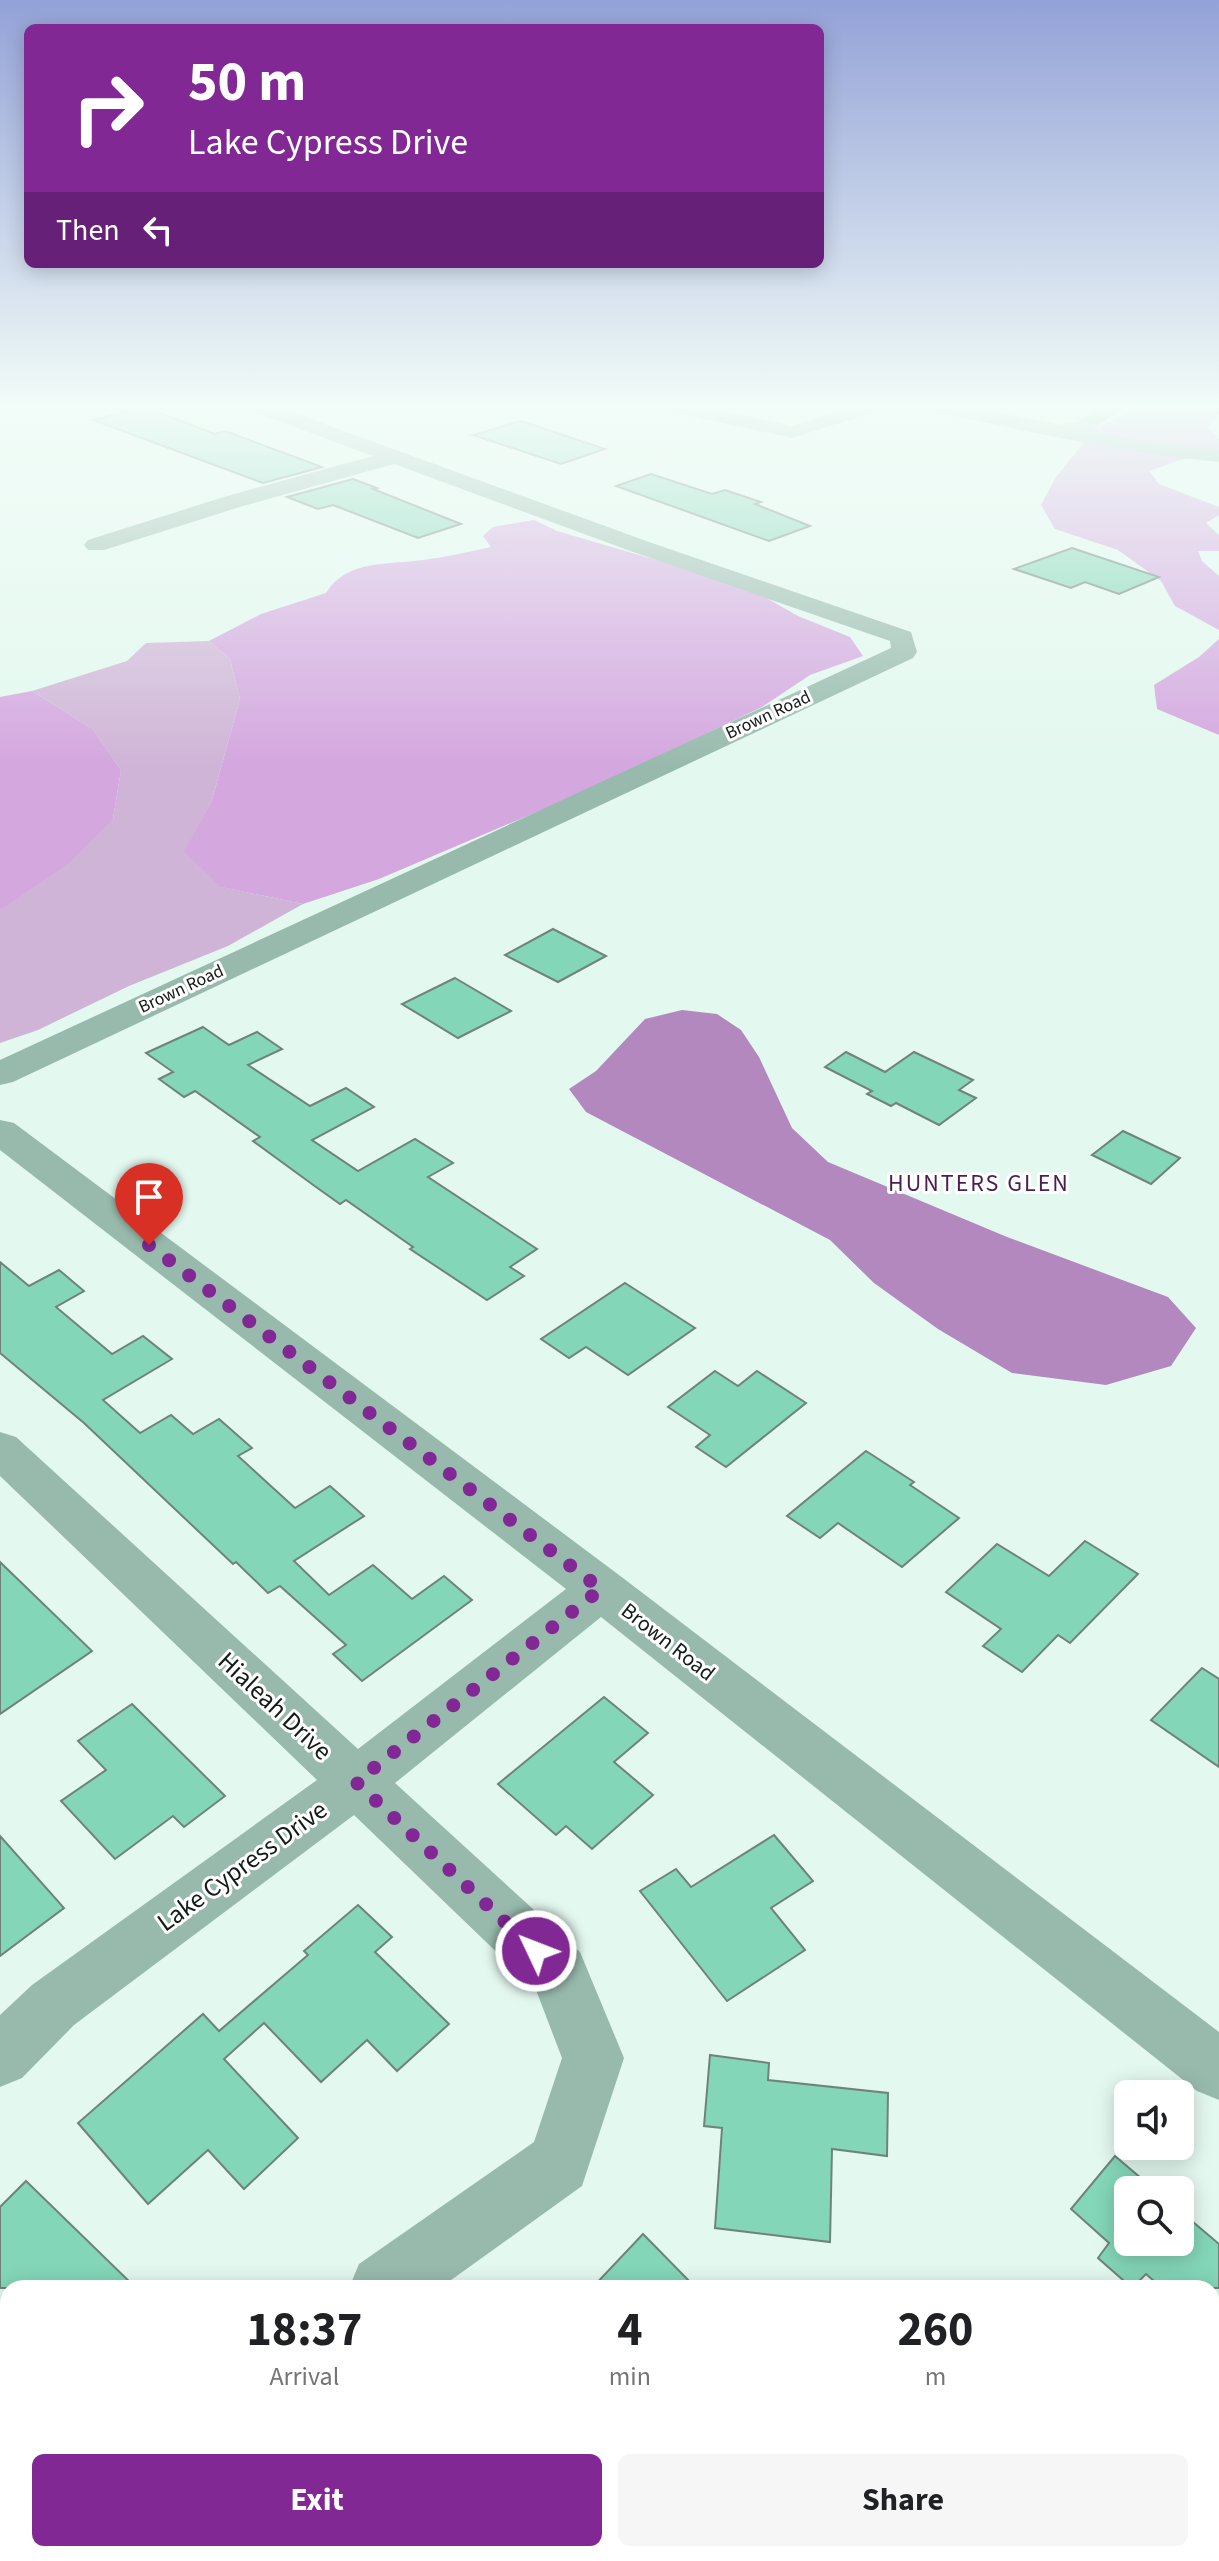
<!DOCTYPE html>
<style>
body{margin:0;font-family:"Source Sans 3",sans-serif;background:#f6f6f6;color:#202124;height:100vh;display:flex;flex-direction:column;font-size:30px;white-space:nowrap}
*{box-sizing:border-box;margin:0}
p{font-size:26px;color:#757577}
.icon{flex:none;width:44px;height:44px;fill:none;stroke:currentColor;stroke-width:2;stroke-linecap:round;stroke-linejoin:round}
.map{position:relative;flex:1;overflow:hidden}
.sheet{position:absolute;left:0px;top:2280px;width:1220px;height:282px;display:flex;flex-direction:column;background:#fff;border-radius:24px 24px 0 0;box-shadow:0 4px 20px #0003}
.sheet>*{flex:none}
.hud{position:absolute;left:24px;top:24px;width:800px;height:244px;border-radius:12px;box-shadow:0 4px 20px #0003;background:#812895;color:#fff;overflow:hidden}
.buttons{position:absolute;left:1114px;top:2080px;display:grid;gap:16px}
.buttons a{display:grid;place-items:center;width:80px;height:80px;border-radius:12px;background:#fff;box-shadow:0 4px 20px #0003;font-size:40px}
.pin{position:absolute;display:grid;place-items:center;width:68px;height:68px;color:#fff;margin:-82px -34px;border-radius:50% 50% 50% 0;rotate:-45deg;box-shadow:0 0 8px #0007}
.pin .icon{rotate:45deg}
.me{position:absolute;width:88px;margin:-44px;rotate:313deg;stroke-linejoin:round;filter:drop-shadow(0 0 6px #0008)}
.turn{display:flex;align-items:center;gap:28px;height:168px;padding:0 32px;font-size:36px}
.turn .icon{width:104px;height:104px;stroke-width:2.5}
.turn b{display:block;font-size:56px;line-height:68px}
.then{display:flex;align-items:center;height:76px;padding:0 32px;background:#0003;gap:16px;font-size:30px}
.eta{display:flex;justify-content:space-evenly;align-items:center;height:136px;text-align:center}
.eta b{font-size:48px;font-weight:700;line-height:56px}
.action{display:flex;gap:16px;margin-top:auto;padding:16px 32px}
.action a{flex:1;height:92px;border-radius:12px;background:#812895;color:#fff;font-size:32px;font-weight:700;line-height:92px;text-align:center}
.action a+a{background:#f6f6f6;color:#202124}
.map>svg:first-child{display:block}
.green{fill:#d0b4d7}
.forest{fill:#d4a7df}
.water{fill:#b388be}
.building{fill:#84d6b9;stroke:#70837b;stroke-width:2}
.lines{fill:none;stroke-linecap:round;stroke-linejoin:round}
.minor{fill:#98baad;fill-rule:evenodd}
.route{stroke:#812895;stroke-width:14;stroke-dasharray:0 25.2}
.labels{text-anchor:middle;dominant-baseline:central;stroke-width:6;stroke-linejoin:round;paint-order:stroke}
.far-street-label{font-size:18px;fill:#131b18;stroke:#fff}
.street-label{font-size:22px;fill:#131b18;stroke:#fff}
.neighbourhood-label{font-size:24px;letter-spacing:2px;fill:#491f53;stroke:#fff}
.near-street-label{font-size:26px;fill:#131b18;stroke:#fff}
</style>
<div class="map">
<svg width="1219" height="2561" viewBox="0 0 1219 2561">
<rect width="100%" height="100%" fill="#e3f8ef"/>
<!-- green -->
<polygon class="green" points="209,641 230,659 240,699 212,800 185,852 222,887 303,904 228,946 129,986 38,1030 0,1043 0,910 113,819 121,770 93,729 32,691 127,661 146,643"/>
<!-- forest -->
<g class="forest">
<polygon points="1134,407 1219,407 1219,414 1207,428 1219,439 1219,458 1183,459 1149,471 1159,484 1219,507 1219,515 1206,523 1219,535 1219,551 1198,551 1202,561 1219,576 1219,630 1175,606 1161,581 1118,550 1055,529 1041,505 1056,477 1083,444 1091,430 1127,414"/>
<path d="M534 520 557 531 745 586 798 616 850 637 863 656 810 675 762 707 593 788 379 879 303 904 221 887 184 852 212 800 240 699 230 659 209 641 261 614 326 593C347 559 389 565 423 560 446 557 468 552 491 547L483 536 493 527Z"/>
<polygon points="1219,639 1219,735 1157,709 1154,685 1199,657"/>
<polygon points="32,691 93,729 121,770 113,819 69,863 0,910 0,697"/>
</g>
<!-- water -->
<g class="water">
<polygon points="682,1010 717,1014 741,1030 759,1057 792,1128 828,1162 1007,1237 1168,1297 1196,1328 1171,1366 1106,1385 1012,1373 938,1329 874,1283 830,1240 586,1112 569,1089 596,1071 645,1019"/>
<polygon points="780,2554 1139,2554 1142,2561 774,2561"/>
</g>
<!-- building -->
<g class="building">
<polygon points="145,407 215,434 225,431 322,467 263,483 93,420"/>
<polygon points="521,421 605,449 561,464 473,435"/>
<polygon points="651,474 712,494 725,490 761,502 755,504 810,526 769,541 616,486"/>
<polygon points="353,479 377,488 373,489 461,524 418,538 333,505 318,509 287,497"/>
<polygon points="1072,548 1159,577 1119,594 1085,582 1071,588 1014,569"/>
<polygon points="553,929 606,956 558,982 505,955"/>
<polygon points="455,978 511,1011 458,1038 402,1004"/>
<polygon points="203,1027 229,1045 257,1032 282,1049 248,1065 310,1106 346,1088 374,1107 312,1140 358,1171 415,1139 453,1163 428,1177 537,1249 510,1267 524,1276 487,1300 410,1249 413,1247 346,1200 340,1204 316,1187 253,1141 260,1137 195,1091 184,1097 159,1079 173,1072 146,1053"/>
<polygon points="846,1052 885,1072 914,1052 973,1080 959,1090 976,1098 939,1125 896,1103 891,1106 867,1094 872,1091 825,1067"/>
<polygon points="1123,1131 1180,1158 1151,1184 1092,1155"/>
<polygon points="0,1262 29,1286 59,1270 84,1291 56,1307 112,1354 143,1336 172,1359 103,1400 140,1433 171,1415 193,1434 219,1419 252,1448 238,1456 295,1508 330,1486 364,1516 294,1561 329,1595 373,1565 412,1599 444,1576 472,1600 362,1681 333,1654 346,1645 280,1586 268,1593 236,1562 233,1564 84,1423 0,1353"/>
<polygon points="625,1283 695,1328 628,1375 586,1347 569,1358 541,1339"/>
<polygon points="715,1371 738,1386 757,1371 806,1403 726,1467 696,1447 710,1435 668,1407"/>
<polygon points="866,1451 914,1482 910,1485 959,1518 902,1567 838,1523 820,1538 787,1516"/>
<polygon points="1085,1541 1138,1574 1070,1643 1058,1635 1022,1672 983,1646 1001,1629 946,1592 997,1544 1049,1576"/>
<polygon points="0,1562 92,1651 0,1714"/>
<polygon points="1202,1668 1219,1679 1219,1767 1151,1720"/>
<polygon points="604,1697 648,1733 614,1762 653,1795 592,1849 566,1826 556,1835 498,1784"/>
<polygon points="132,1704 225,1796 184,1827 173,1816 115,1859 61,1801 106,1770 78,1741"/>
<polygon points="774,1835 813,1881 771,1908 805,1950 727,2001 640,1891 676,1869 691,1887"/>
<polygon points="0,1836 64,1908 0,1956"/>
<polygon points="358,1905 392,1937 375,1952 449,2024 397,2071 367,2040 321,2082 264,2023 224,2059 298,2138 244,2189 208,2150 148,2204 78,2123 203,2014 219,2031 308,1955 304,1951"/>
<polygon points="710,2055 769,2063 768,2080 888,2093 887,2156 832,2149 830,2242 715,2228 722,2128 704,2126"/>
<polygon points="1115,2156 1155,2190 1128,2190 1128,2242 1180,2242 1180,2211 1219,2244 1219,2288 1162,2288 1146,2274 1132,2288 1098,2258 1109,2243 1071,2209"/>
<polygon points="26,2181 136,2288 0,2288 0,2207"/>
<polygon points="643,2234 696,2288 592,2288"/>
</g>
<g class="lines">
<!-- minor -->
<g class="minor">
<polygon points="249,407 278,407 649,542 911,632 917,652 913,658 13,1082 0,1085 0,1060 891,648 890,641 633,552 394,464 243,506 104,550 88,550 84,545 88,540 227,496 373,456 252,411"/>
<polygon points="666,407 705,407 791,426 850,407 881,407 878,411 792,438 676,413"/>
<path d="M929 407H970L1060 425 1077 422 1101 407H1125L1092 430 1141 442 1219 450V462C1124 453 1032 432 939 413Z"/>
<polygon points="0,1120 14,1123 619,1575 1219,2032 1219,2100 1197,2091 601,1617 395,1783 580,1952 624,2058 582,2186 440,2288 349,2288 359,2264 534,2142 562,2058 536,1990 354,1815 74,2025 22,2078 0,2087 0,2015 32,1985 317,1780 0,1476 0,1432 16,1437 358,1749 566,1589 0,1150"/>
</g>
</g>
<!-- sky -->
<linearGradient id="sky" x2="0" y2="1"><stop stop-color="#93a2d7"/><stop offset="0.53" stop-color="#f2fcf8"/><stop offset="1" stop-color="#f2fcf8" stop-opacity="0"/></linearGradient>
<rect width="1219" height="766" fill="url(#sky)"/>
<g class="lines">
<!-- route -->
<polyline class="route" points="149,1245 601,1589 356,1782 536,1951"/>
</g>
<g class="labels">
<!-- far-street labels -->
<g class="far-street-label">
<text transform="translate(768 715) rotate(-25)">Brown Road</text>
<text transform="translate(181 989) rotate(-25)">Brown Road</text>
</g>
<!-- street labels -->
<g class="street-label">
<text transform="translate(668 1642) rotate(38)">Brown Road</text>
</g>
<!-- neighbourhood labels -->
<g class="neighbourhood-label">
<text x="979" y="1183">HUNTERS GLEN</text>
</g>
<!-- near-street labels -->
<g class="near-street-label">
<text transform="translate(275 1706) rotate(43)">Hialeah Drive</text>
<text transform="translate(242 1866) rotate(-36)">Lake Cypress Drive</text>
</g>
</g>
</svg>
<div class="buttons">
<a><svg class="icon" aria-label="sound" viewBox="0 0 24 24"><path d="M4 9h4l5-4v14l-5-4H4zM17 9q2 3 0 6"/></svg></a>
<a><svg class="icon" aria-label="search" viewBox="0 0 24 24"><circle cx="10" cy="10" r="6"/><path d="M15 15l6 6"/></svg></a>
</div>
<div class="pin" style="left:149px;top:1245px;background:#d93025"><svg class="icon" aria-label="arrive" viewBox="0 0 24 24"><path d="M6 21V4h12l-3 4 3 4H6"/></svg></div>
<svg class="me" style="left:536px;top:1951px" viewBox="-20 -20 40 40"><circle r="17" fill="#812895" stroke="#fff" stroke-width="3"/><path d="M0-11L8 9 0 5-8 9z" fill="#fff"/></svg>
<div class="hud">
<div class="turn"><svg class="icon" aria-label="right" viewBox="0 0 24 24"><path d="M7 20v-9h11M14 6l5 5-5 5"/></svg><div><b>50 m</b>Lake Cypress Drive</div></div>
<div class="then">Then<svg class="icon" aria-label="left" viewBox="0 0 24 24"><path d="M17 20v-9H6M10 6l-5 5 5 5"/></svg></div>
</div>
<section class="sheet">
<div class="eta">
<div><b>18:37</b><p>Arrival</p></div>
<div><b>4</b><p>min</p></div>
<div><b>260</b><p>m</p></div>
</div>
<div class="action"><a>Exit</a><a>Share</a></div>
</section>
</div>
